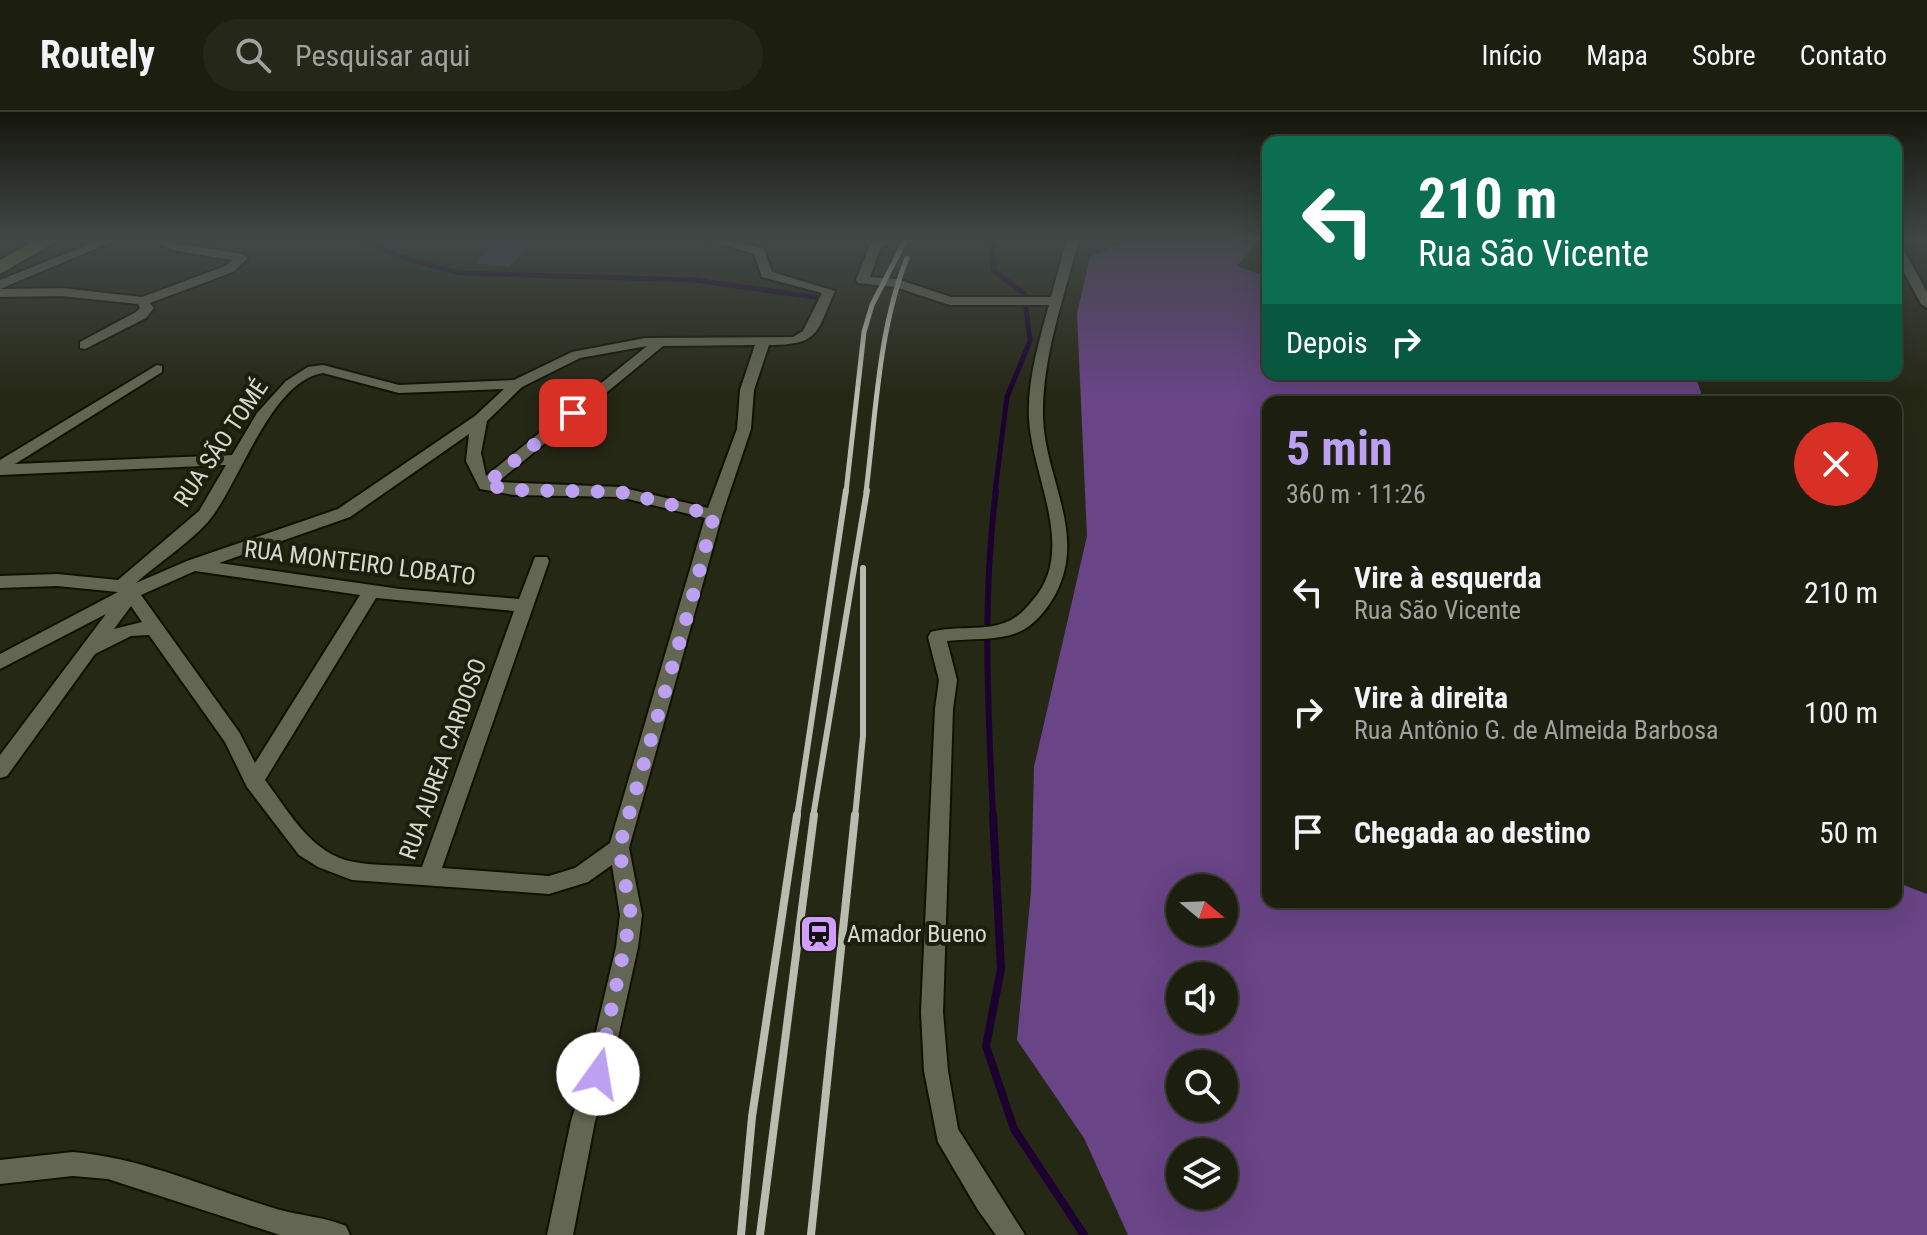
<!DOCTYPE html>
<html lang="pt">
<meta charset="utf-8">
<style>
body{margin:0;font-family:"Roboto Condensed",sans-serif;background:#252719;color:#f1f3f6;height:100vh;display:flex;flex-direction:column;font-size:30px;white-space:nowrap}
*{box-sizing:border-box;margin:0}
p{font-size:26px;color:#a0a29f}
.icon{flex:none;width:44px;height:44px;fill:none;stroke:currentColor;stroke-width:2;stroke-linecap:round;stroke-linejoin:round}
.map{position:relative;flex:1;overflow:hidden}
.details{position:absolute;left:1262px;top:284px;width:640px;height:512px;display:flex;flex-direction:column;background:#1c1e10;border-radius:16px;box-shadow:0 8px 32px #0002,0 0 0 2px #3a3c30}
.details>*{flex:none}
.top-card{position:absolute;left:1262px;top:24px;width:640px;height:244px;border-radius:16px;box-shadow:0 8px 32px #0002,0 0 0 2px #3a3c30;background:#0b6e4f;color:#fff;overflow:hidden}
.needle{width:52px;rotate:109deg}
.fabs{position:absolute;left:1166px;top:762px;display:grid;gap:16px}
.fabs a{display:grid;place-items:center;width:72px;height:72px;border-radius:50%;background:#1c1e10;box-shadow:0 8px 32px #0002,0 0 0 2px #3a3c30;font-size:40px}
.pin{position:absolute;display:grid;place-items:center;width:68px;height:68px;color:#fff;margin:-34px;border-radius:16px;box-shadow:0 4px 12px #0006}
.me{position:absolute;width:88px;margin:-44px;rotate:13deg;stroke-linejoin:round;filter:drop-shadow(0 0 6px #0008)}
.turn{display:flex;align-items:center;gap:28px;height:168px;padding:0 24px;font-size:36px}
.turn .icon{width:104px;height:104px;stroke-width:2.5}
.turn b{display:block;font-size:56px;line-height:68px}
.then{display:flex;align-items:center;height:76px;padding:0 24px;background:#0003;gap:16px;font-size:30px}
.round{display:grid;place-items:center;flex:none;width:84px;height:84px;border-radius:42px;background:#252719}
.overview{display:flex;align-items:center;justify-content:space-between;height:136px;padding:0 24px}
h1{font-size:48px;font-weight:700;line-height:60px;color:#bca0f2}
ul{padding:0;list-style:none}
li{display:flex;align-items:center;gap:24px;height:120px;padding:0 24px}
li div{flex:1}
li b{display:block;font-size:30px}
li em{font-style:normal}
header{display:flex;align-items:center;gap:48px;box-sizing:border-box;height:112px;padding:0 40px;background:#1c1e10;border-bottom:2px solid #3a3c30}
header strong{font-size:38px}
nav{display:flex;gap:44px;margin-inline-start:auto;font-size:28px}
.search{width:560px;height:72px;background:#252719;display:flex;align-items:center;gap:20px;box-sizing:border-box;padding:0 28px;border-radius:44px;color:#a0a29f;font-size:30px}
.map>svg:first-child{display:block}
.green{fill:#513569}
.forest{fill:#694487;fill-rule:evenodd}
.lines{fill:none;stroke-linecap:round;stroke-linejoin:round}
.stream-far2{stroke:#1c002f;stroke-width:5}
.stream-far1{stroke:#1c002f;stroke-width:6}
.stream{stroke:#1c002f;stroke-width:8}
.street-casing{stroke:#101102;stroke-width:4}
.primary-casing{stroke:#101102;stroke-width:4}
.street{fill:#636652;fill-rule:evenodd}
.primary{fill:#757a3c;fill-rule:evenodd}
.rail-far2{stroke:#babcaf;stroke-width:5}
.rail-far1{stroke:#babcaf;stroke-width:6}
.rail{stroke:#babcaf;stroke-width:8}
.route{stroke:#bca0f2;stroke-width:14;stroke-dasharray:0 25.2}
.labels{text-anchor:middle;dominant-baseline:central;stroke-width:8;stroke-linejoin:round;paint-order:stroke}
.street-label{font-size:24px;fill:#d7d9ce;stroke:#1d1f0d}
.poi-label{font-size:24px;fill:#d7d9ce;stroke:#1d1f0d;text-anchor:start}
</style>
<header>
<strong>Routely</strong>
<div class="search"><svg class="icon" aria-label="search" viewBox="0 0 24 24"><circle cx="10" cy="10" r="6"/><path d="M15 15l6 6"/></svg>Pesquisar aqui</div>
<nav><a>Início</a><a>Mapa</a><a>Sobre</a><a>Contato</a></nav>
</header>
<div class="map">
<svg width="1927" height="1123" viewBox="0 0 1927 1123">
<rect width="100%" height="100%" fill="#262816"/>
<!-- green -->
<polygon class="green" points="499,126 535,126 509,155 475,151"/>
<!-- forest -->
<path class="forest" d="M1133 126H1261L1237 154 1268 165V262H1695L1704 290H1268V790H1896V770L1927 782V1123H1128L1084 1026 1017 928 1031 779 1034 655 1087 424 1077 202 1090 145ZM1180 776H1224V820H1180ZM1180 864H1224V908H1180ZM1180 952H1224V996H1180ZM1180 1040H1224V1084H1180Z"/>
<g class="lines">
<!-- stream-far2 -->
<g class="stream-far2">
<polyline points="359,126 399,144 459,161 695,168 820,186"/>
<polyline points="995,126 992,137 994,159 1025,182"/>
<polyline points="995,380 1007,285 1030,229 1026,196"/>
</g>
<!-- stream-far1 -->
<path class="stream-far1" d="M993 705C988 596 982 487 996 378"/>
<!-- stream -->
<polyline class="stream" points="993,703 1001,857 986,934 1014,1017 1084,1123"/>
<defs>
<g id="street">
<polygon points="105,126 121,126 0,177 0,168"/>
<polygon points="147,126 163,126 179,132 242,142 248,146 233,160 150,191 154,196 146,206 85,237 80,236 80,230 136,200 140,196 138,192 61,184 0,185 0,177 61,176 142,185 225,154 232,148 172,138"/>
<path d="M700 126H719L764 137 772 160 835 179C816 221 820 233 769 233L754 278 751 317 722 403 629 736 642 803 638 835 610 962 595 1009 573 1123H547L571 1009 586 962 616 835 620 803 612 753 588 770 549 782 352 768 318 755 299 743 247 675 225 630 149 523 131 524 95 542 7 664 0 666V643L106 502 0 557V542L118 480 57 474 0 476V464L57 462 118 468 199 399 226 353 0 363V348L157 253 162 254V260L15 352 232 343 257 301 286 269 308 255 323 253 399 273 514 268 572 240 645 226 793 225 803 219 822 181 762 165 754 142ZM755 233 740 278 737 317 708 396 620 375 498 370 663 234ZM647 234 486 364 481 341 487 309 522 275 580 246ZM323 261 399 281 504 277 475 304 338 397 187 449 136 471C157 452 195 427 211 406 240 369 272 268 323 261ZM469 322 466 349 480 377 514 383 620 385 705 406 610 731 575 756 549 764 442 756 549 449 547 445H535L519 487 400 477 219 451 350 405ZM195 459 360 483 255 651 239 620 141 483ZM376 486 514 499 422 755C399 753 376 754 354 750 312 743 289 700 265 668ZM131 494 142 510 114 517Z"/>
<path d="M887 126H905L881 135 870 165 897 167 951 185H1051L1067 126H1079C1065 184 1042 243 1043 304 1044 365 1087 421 1056 481 1048 496 1035 513 1019 520 997 529 970 526 947 529L957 568 953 597 943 900 948 959 958 1017 1025 1123H996L978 1098 938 1030 924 959 921 900 935 597 939 568 928 525 931 520C955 513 986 520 1009 509 1018 505 1026 497 1032 489 1078 439 1032 365 1029 307 1027 269 1039 229 1049 193H950L895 175 858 171 856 168 870 133Z"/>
<polygon points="1896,131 1902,135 1927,180 1927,196 1921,192 1896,146"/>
<path d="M73 1040C144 1046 212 1078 280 1098 302 1104 325 1105 346 1114L350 1123H280L108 1067 73 1064 0 1072V1048Z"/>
</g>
<polygon id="primary" points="40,126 62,126 0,162 0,148"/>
</defs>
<!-- street casing -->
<use href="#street" class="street-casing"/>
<!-- primary casing -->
<use href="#primary" class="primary-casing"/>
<!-- street -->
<use href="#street" class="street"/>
<!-- primary -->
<use href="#primary" class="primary"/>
<!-- rail-far2 -->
<g class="rail-far2">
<polyline points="846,380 864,220 872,193 906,127"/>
<path d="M866 380C876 302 878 219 907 146"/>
</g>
<!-- rail-far1 -->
<g class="rail-far1">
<polyline points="797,705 846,378"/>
<polyline points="813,705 867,378"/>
<polyline points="855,705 863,624 863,456"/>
</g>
<!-- rail -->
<g class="rail">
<polyline points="741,1123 752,1005 797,703"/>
<polyline points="760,1123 814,703"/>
<polyline points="811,1123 855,703"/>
</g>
</g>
<!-- sky -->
<linearGradient id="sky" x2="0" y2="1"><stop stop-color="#15160c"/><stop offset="0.45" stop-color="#414847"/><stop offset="1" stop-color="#414847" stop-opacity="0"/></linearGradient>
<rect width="1927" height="283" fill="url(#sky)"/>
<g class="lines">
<!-- route -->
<polyline class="route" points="573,301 485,373 514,378 620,380 714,403 691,491 619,736 631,803 598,962"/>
</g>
<!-- icons -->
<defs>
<symbol id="station-square" viewBox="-11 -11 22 22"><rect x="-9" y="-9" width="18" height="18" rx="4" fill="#d19dfe" stroke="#1d1f0d"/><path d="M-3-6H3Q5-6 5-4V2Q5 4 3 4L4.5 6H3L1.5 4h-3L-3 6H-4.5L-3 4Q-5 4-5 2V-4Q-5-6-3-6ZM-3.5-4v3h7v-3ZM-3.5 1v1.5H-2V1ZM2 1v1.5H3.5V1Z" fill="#111"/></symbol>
</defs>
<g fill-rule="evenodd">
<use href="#station-square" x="797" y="800" width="44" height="44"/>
</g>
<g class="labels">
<!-- street labels -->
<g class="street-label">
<text transform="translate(221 331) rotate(-56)">RUA SÃO TOMÉ</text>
<text transform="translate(360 451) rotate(7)">RUA MONTEIRO LOBATO</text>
<text transform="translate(443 647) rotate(-70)">RUA AUREA CARDOSO</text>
</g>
<!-- poi labels -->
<g class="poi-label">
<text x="847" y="822">Amador Bueno</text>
</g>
</g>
</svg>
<div class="fabs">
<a><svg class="needle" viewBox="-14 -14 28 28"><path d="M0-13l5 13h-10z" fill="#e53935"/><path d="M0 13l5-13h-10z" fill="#a0a29f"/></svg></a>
<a><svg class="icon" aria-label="sound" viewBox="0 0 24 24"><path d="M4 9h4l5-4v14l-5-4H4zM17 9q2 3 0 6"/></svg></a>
<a><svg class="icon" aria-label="search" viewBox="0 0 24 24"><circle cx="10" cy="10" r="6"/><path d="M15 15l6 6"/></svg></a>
<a><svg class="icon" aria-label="layers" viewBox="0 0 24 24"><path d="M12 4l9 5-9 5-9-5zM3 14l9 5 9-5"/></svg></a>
</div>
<div class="pin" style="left:573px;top:301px;background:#d93025"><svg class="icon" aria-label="arrive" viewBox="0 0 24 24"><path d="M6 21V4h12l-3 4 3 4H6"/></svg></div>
<svg class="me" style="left:598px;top:962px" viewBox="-20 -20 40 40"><circle r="19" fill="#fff"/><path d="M0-13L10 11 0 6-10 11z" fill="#bca0f2"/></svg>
<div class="top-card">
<div class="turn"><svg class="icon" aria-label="left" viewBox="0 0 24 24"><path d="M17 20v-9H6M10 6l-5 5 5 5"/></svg><div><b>210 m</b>Rua São Vicente</div></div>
<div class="then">Depois<svg class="icon" aria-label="right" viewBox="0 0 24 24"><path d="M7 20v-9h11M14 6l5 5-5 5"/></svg></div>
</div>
<section class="details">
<div class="overview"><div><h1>5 min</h1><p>360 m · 11:26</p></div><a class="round" style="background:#d93025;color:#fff"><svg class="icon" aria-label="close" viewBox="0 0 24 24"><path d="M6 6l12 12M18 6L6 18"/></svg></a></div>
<ul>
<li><svg class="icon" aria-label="left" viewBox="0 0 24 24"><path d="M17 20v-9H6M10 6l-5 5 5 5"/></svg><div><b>Vire à esquerda</b><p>Rua São Vicente</p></div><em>210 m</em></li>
<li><svg class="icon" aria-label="right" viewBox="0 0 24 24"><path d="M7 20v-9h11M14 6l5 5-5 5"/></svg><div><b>Vire à direita</b><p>Rua Antônio G. de Almeida Barbosa</p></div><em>100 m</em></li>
<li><svg class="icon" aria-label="arrive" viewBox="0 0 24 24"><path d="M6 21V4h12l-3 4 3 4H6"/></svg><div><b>Chegada ao destino</b></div><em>50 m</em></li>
</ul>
</section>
</div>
